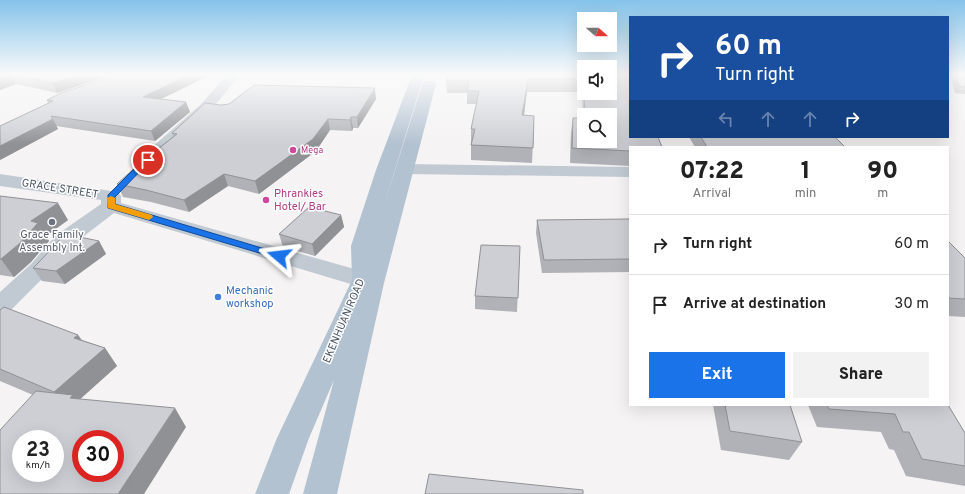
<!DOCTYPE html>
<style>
body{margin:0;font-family:Overpass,sans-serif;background:#f2f2f2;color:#222;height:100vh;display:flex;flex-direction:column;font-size:15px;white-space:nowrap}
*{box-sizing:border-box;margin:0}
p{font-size:13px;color:#767676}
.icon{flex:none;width:22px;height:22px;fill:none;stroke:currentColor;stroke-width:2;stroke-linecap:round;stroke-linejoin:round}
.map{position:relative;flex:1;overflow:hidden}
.panel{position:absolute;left:629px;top:146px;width:320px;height:260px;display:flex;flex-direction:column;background:#fff;border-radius:0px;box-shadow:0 4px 16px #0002}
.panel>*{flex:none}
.banner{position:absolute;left:629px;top:16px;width:320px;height:122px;border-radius:0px;box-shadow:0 4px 16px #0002;background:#1a4fa0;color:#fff;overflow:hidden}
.needle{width:26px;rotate:110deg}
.fabs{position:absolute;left:577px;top:12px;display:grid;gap:8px}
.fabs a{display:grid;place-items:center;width:40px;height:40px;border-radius:0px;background:#fff;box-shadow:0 4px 16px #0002;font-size:20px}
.speed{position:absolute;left:12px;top:430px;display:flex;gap:8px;font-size:20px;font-weight:700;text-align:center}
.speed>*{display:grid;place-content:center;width:52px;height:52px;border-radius:50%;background:#fff;box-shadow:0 4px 16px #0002;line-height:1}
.speed small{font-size:10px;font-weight:400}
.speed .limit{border:6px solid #d22;background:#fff;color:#111}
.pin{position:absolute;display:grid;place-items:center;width:34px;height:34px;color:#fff;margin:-17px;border:2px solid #fff;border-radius:50%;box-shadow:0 1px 4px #0007}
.me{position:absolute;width:44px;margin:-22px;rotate:287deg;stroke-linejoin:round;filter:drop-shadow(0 0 3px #0008)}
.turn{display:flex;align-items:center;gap:14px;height:84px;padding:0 20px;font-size:18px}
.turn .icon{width:52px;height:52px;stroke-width:2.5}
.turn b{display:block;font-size:28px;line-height:34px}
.lanes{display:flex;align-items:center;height:38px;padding:0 20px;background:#0003;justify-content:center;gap:20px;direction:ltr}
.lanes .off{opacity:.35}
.eta{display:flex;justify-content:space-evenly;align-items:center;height:68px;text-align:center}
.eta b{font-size:24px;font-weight:800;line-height:28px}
.button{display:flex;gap:8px;margin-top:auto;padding:8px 20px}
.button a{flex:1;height:46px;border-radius:0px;background:#1a73e8;color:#fff;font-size:16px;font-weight:800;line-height:46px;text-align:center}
.button a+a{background:#f2f2f2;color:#222}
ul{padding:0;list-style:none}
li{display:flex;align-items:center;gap:12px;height:60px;padding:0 20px;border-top:1px solid #e0e0e0}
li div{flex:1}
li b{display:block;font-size:15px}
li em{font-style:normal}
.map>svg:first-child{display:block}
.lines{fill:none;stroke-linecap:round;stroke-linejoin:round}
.minor{fill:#c1cad2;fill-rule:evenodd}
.major{fill:#b3c2d1;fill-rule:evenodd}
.wall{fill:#b0b2b7;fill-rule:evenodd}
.shaded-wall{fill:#909195}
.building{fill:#cdcfd5;stroke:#909195;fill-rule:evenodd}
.route{fill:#1a73e8;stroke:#114b97}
.slow{fill:#f59e0b}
.hotel-dot{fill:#d1479c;stroke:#fff;stroke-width:1.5}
.worship-dot{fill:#6b7280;stroke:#fff;stroke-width:1.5}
.shop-dot{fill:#3f7fe0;stroke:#fff;stroke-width:1.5}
.labels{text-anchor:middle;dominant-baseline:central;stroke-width:3;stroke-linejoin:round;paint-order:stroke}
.far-hotel-label{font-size:9px;fill:#b23c85;stroke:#fff;text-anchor:start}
.street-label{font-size:11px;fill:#4a5661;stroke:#fff}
.hotel-label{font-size:11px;fill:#b23c85;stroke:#fff;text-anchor:start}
.worship-label{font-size:11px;fill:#5b616d;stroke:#fff}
.shop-label{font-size:11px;fill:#366cbe;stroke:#fff;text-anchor:start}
</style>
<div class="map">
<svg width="965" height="494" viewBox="0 0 965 494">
<rect width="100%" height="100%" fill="#f5f3f3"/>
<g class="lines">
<!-- minor -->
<g class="minor">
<polygon points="227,75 242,75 234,82 211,110 153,165 147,166 141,165 138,161 141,157 201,104"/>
<polygon points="948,75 965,75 965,83 948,80"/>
<polygon points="405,164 630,167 630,177 405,174 399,173 396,169 399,165"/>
<polygon points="0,174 118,192 121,196 121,203 372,274 376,280 372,286 364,288 114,213 71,246 48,273 9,312 0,315 0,292 32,263 55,236 101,204 101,200 0,186"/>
</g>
<!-- major -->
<polygon class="major" points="412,75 424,75 383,209 422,84 424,81 434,81 436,84 384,283 337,494 303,494 334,380 309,438 289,494 255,494 277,438 352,280 351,246 376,170"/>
</g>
<!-- wall -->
<g class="wall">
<polygon points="0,75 112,75 57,93 16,84 0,90"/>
<polygon points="210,75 161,99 186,102 190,112 155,141 56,126 58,129 0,160 48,103 47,100"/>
<path d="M448 75H584V93H610V75H630V137H658L662 147H630V166L570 163 571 132 573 118H583L582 92H527L524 115 534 116 532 163 471 160V129L476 104H467V93H447L446 80ZM584 115H610V141H584Z"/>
<polygon points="956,75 965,76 965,94 955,93 952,82"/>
<polygon points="376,99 358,128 353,128 352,131 330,130 316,151 259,194 228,186 189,212 151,202 123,197 117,184 173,137 172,133 221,105"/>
<polygon points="689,137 835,137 845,147 695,147"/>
<polygon points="0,196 68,220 46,236 49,241 31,262 14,277 0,275"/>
<polygon points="341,215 344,227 315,256 283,247 279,234"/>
<polygon points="537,220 630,221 630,272 542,273 536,233"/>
<polygon points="99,241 106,254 65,284 42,281 33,268"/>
<polygon points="948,241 965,258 965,317 948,316"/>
<polygon points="520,246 517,312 475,309 475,296"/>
<polygon points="0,310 78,335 82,340 105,348 117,366 80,399 186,427 33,395 0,381"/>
<polygon points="713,405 790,405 802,442 789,460 721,450"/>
<polygon points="808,405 948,405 965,433 965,486 906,476 894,450 889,449 881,432 817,427"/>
</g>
<!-- shaded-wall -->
<g class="shaded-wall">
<polygon points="11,75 16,84 0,90 0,79"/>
<polygon points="81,75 112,75 57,93 53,83"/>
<polygon points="189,75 210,75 147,106 143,97"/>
<polygon points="528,79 527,92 522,129 522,115"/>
<polygon points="375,88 376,99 358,128 357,117"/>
<polygon points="186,102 190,112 155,141 151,131"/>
<polygon points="351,117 353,128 352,131 350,120"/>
<polygon points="53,119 58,129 0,160 0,146"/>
<polygon points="328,119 330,130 316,151 259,194 255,181"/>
<polygon points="224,174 228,186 189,212 184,200"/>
<polygon points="58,203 68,220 46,236 49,241 31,262 14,277 1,259 31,221"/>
<polygon points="341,215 344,227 315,256 312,244"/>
<polygon points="99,241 106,254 65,284 56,271"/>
<polygon points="78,335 90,353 74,338"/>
<polygon points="105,348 117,366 68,410 54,392"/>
<polygon points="175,408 186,427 144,494 118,494"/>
</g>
<!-- building -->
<g class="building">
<polygon points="0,75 81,75 53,83 11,75 0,79"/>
<polygon points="117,75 189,75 143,97 186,102 151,131 51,116 53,119 0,146 0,126 53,101 47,100 61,93"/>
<polygon points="448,75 584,75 584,93 583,79 528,79 522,115 534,116 533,148 471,145 475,129 471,129 479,91 467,91 469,81 446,80"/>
<polygon points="610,75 630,75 630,137 658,137 662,147 630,147 630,151 572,148 573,118 584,118 584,141 610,141 610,115 585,115 584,93 610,93"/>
<polygon points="956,75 965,76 965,87 959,86"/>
<polygon points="254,85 375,88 357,117 351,117 350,120 328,119 313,139 255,181 224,174 184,200 146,190 117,184 140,163 177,134 172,133 205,103 221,105 229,104"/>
<polygon points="701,137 835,137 845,147 707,147"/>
<polygon points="0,196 58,203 31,221 38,223 19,244 1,259 0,259"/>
<polygon points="309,207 341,215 312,244 279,234"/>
<polygon points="629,219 630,221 630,259 544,260 537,220"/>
<polygon points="65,234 99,241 56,271 33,268 40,261"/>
<polygon points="948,241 965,258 965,299 948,298"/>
<polygon points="481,245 520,246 518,298 475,296"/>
<polygon points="4,307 78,335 74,338 105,348 54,392 0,369 0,310"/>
<path d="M36 391 73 395 70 398 175 408 118 494H0V430ZM21 439H55V473H21ZM81 439H115V473H81Z"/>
<polygon points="725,405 790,405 802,442 730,431"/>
<polygon points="827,405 948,405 965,433 965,466 922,459 909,432 903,432 895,414 829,409"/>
<polygon points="429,474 583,490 583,494 425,494"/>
</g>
<!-- sky -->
<linearGradient id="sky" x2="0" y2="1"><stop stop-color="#85c3ea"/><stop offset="0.52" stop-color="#fafafa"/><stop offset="1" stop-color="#fafafa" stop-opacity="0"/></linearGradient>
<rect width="965" height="144" fill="url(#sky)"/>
<!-- route -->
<polygon class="route" points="145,158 148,158 151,160 115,197 115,204 282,254 283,256 282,258 276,258 108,208 108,195"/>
<!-- slow -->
<polygon class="slow" points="111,196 115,198 115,204 152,215 153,217 149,220 108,208 107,198"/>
<!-- markers -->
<g class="hotel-dot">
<circle cx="293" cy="150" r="4"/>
<circle cx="266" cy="200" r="4"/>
</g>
<circle class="worship-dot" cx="52" cy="222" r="4"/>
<circle class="shop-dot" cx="218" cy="297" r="4"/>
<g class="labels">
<!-- far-hotel labels -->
<g class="far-hotel-label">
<text x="301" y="150">Mega</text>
</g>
<!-- street labels -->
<g class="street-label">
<text transform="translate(60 189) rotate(9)">GRACE STREET</text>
<text transform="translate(344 321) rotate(-67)">EKENHUAN ROAD</text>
</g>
<!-- hotel labels -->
<g class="hotel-label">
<text x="274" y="194">Phrankies<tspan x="274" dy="13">Hotel/ Bar</tspan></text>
</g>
<!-- worship labels -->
<g class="worship-label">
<text x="52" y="235">Grace Family<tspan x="52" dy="13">Assembly Int.</tspan></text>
</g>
<!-- shop labels -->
<g class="shop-label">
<text x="226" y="291">Mechanic<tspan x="226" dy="13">workshop</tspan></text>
</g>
</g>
</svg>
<div class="fabs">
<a><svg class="needle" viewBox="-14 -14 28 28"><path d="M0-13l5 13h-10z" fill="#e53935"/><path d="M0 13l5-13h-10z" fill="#767676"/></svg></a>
<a><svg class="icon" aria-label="sound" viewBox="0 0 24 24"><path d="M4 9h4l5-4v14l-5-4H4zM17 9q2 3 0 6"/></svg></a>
<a><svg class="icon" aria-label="search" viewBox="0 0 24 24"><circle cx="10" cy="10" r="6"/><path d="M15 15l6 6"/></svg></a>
</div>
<div class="speed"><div>23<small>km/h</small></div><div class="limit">30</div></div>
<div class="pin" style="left:148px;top:160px;background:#d93025"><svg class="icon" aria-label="arrive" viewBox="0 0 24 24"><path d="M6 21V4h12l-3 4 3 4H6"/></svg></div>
<svg class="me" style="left:279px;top:256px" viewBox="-20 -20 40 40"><path d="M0-17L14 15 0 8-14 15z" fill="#1a73e8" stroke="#fff" stroke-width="4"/></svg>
<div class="banner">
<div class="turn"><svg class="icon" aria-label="right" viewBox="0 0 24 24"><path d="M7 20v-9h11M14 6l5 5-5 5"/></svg><div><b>60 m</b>Turn right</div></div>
<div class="lanes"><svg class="icon off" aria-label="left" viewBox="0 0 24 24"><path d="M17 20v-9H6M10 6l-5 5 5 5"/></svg><svg class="icon off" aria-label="ahead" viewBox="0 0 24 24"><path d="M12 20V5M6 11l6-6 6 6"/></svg><svg class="icon off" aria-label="ahead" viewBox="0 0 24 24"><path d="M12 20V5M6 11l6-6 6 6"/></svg><svg class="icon" aria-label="right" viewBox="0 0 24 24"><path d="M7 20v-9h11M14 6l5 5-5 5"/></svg></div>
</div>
<section class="panel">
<div class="eta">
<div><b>07:22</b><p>Arrival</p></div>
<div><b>1</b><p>min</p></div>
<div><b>90</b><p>m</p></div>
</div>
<ul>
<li><svg class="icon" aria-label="right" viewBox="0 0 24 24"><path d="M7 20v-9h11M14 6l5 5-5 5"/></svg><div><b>Turn right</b></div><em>60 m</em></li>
<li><svg class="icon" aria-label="arrive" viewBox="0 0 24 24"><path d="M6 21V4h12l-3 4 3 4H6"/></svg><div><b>Arrive at destination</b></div><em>30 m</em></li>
</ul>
<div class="button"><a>Exit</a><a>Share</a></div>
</section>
</div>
